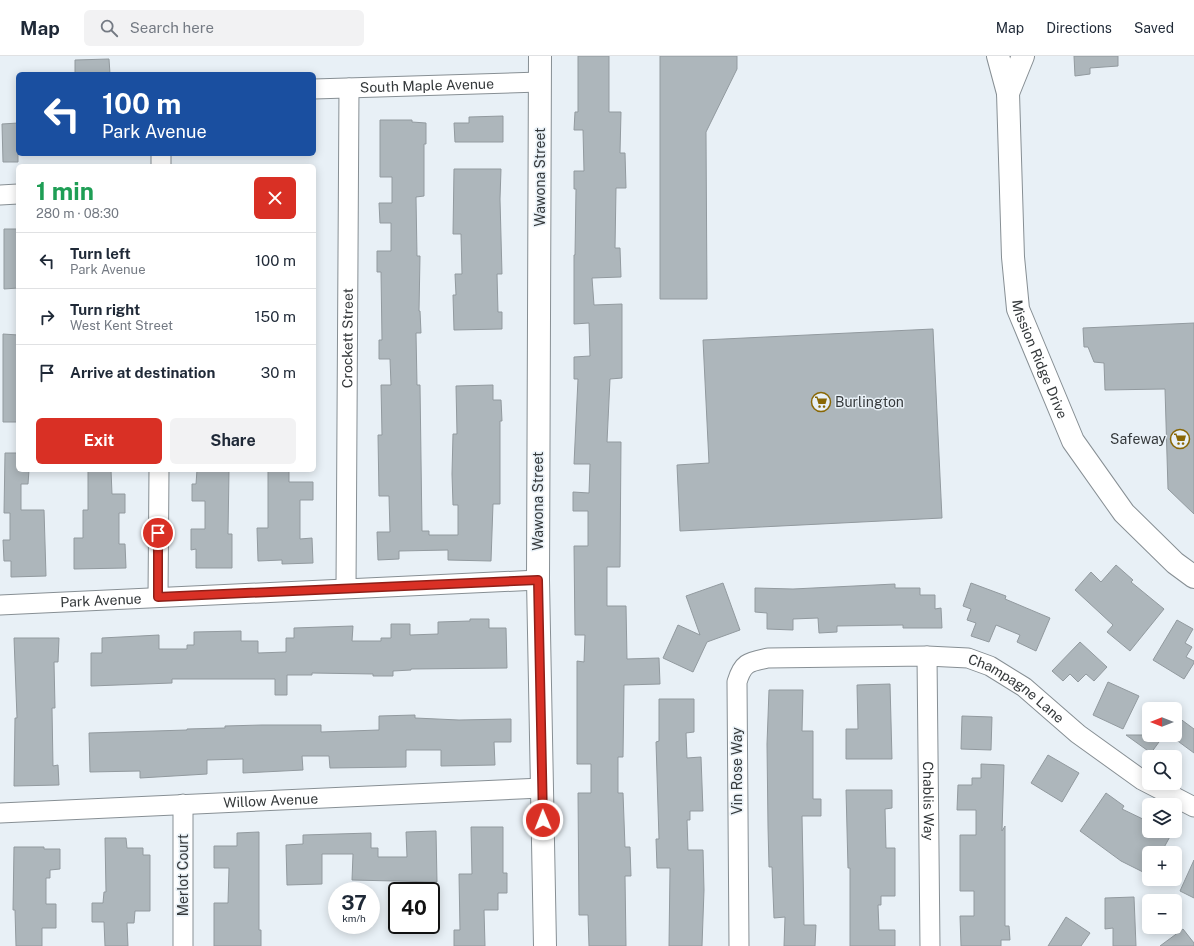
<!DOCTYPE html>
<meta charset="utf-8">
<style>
body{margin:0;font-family:"Public Sans",sans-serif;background:#f2f2f3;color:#1f2937;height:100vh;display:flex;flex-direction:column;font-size:15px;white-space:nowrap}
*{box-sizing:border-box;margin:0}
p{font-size:13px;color:#747a83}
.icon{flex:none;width:22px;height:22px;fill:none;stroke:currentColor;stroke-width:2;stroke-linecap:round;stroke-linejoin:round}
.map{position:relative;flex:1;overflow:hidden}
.details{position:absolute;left:16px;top:108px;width:300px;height:308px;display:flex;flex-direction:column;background:#fff;border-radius:6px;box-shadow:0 2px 10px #0003}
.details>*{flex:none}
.banner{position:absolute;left:16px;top:16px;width:300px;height:84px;border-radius:6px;box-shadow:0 2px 10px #0003;background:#1a4fa0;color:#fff;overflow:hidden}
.needle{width:26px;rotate:270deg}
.buttons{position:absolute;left:1142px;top:646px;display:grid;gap:8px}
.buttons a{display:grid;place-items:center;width:40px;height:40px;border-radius:6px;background:#fff;box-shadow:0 2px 10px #0003;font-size:20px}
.speed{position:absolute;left:328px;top:826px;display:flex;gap:8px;font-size:20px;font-weight:700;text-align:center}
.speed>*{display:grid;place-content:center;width:52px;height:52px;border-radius:50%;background:#fff;box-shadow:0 2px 10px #0003;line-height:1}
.speed small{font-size:10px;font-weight:400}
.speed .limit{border:2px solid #111;border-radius:6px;background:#fff;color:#111}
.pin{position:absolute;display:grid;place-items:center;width:34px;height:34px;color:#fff;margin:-17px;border:2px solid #fff;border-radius:50%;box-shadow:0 1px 4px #0007}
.me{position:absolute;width:44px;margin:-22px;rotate:359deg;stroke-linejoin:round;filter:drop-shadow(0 0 3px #0008)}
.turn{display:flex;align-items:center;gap:14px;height:84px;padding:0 20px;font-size:18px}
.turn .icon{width:52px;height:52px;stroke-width:2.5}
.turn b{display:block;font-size:28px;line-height:34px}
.round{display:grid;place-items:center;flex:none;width:42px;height:42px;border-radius:6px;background:#f2f2f3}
.overview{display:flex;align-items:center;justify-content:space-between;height:68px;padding:0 20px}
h1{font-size:24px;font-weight:700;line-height:30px;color:#1e9e55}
.cta{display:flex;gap:8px;margin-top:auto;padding:8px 20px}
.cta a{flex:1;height:46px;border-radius:6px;background:#d93025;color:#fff;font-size:16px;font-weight:700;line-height:46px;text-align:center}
.cta a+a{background:#f2f2f3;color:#1f2937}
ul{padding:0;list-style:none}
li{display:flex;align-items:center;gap:12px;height:56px;padding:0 20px;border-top:1px solid #e0e1e3}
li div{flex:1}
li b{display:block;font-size:15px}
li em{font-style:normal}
header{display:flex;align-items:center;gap:24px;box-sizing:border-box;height:56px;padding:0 20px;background:#fff;border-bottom:1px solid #e0e1e3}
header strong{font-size:19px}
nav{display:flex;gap:22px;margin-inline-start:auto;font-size:14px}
.search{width:280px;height:36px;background:#f2f2f3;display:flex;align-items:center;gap:10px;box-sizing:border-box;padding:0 14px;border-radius:6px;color:#747a83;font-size:15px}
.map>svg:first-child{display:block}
.building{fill:#adb6bb;stroke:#929a9f}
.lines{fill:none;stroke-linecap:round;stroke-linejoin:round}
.minor-casing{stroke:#878f94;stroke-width:21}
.tertiary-casing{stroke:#878f94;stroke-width:24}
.minor{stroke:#fff;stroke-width:19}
.tertiary{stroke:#fff;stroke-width:22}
.route-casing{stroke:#8d1f18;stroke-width:10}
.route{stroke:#d93025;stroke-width:7}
.labels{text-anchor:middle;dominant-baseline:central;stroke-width:3;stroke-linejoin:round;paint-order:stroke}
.street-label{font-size:14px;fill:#35393b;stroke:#e8f0f6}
.poi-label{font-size:14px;fill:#35393b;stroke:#e8f0f6;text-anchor:start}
</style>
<header>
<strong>Map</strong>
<div class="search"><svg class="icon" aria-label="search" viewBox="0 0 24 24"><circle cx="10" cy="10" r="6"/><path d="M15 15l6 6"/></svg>Search here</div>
<nav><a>Map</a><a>Directions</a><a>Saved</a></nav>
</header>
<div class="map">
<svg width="1194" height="890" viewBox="0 0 1194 890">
<rect width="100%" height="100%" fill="#e8f0f6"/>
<!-- building -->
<g class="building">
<polygon points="578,0 609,0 609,56 621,56 620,97 625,97 626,132 616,132 615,192 620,192 621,221 592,222 594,249 622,248 622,322 610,323 607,386 621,386 620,511 607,511 607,550 626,550 627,603 659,602 660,628 624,629 623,701 618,701 618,737 623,737 625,791 630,791 631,820 625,820 626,890 589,890 588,859 579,859 578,737 591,737 591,708 577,708 577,605 584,606 585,579 575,579 574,490 588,490 588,455 573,455 573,436 589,437 590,408 574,408 578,323 574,323 574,301 590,300 589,267 574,268 574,199 575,199 576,133 574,133 574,115 584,115 583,74 574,74 575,56 578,56"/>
<polygon points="660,0 737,0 737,13 706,76 707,243 660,243"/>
<polygon points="1074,0 1118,0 1118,10 1090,12 1090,18 1075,20"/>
<polygon points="109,3 110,18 75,18 75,4"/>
<polygon points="503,60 503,86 455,86 454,67 469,67 469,61"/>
<polygon points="380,64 412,64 412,66 426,67 426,88 424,88 424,140 416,141 417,200 420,200 419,255 420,255 421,277 416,277 417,329 420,329 422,475 429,475 429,479 458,479 458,449 453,449 452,418 453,378 457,378 456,330 493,329 493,344 501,344 502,365 500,365 500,448 493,448 491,505 448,504 448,494 399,495 399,503 378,504 377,476 390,476 389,440 379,440 378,379 382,379 381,329 391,329 390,303 379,303 379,284 382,284 381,216 377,216 377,195 391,195 391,167 380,167 379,147 392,147 392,121 380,121"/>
<polygon points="18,67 18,106 3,106 2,68"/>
<polygon points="454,113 501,113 500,143 502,218 497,218 498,256 502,256 502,273 454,274 453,239 456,239 455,218 462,218 461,178 453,178"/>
<polygon points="4,173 18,173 18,232 4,233"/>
<polygon points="1194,267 1194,458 1168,433 1165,333 1105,334 1104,307 1094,306 1088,291 1084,291 1083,272"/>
<polygon points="933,273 942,462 680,475 677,409 709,407 703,284"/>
<polygon points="3,278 18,279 18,366 3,366"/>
<polygon points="5,397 18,397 18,414 29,414 28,428 21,428 21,454 44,454 46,520 11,521 11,505 4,505 3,484 10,484 10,457 4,457"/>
<polygon points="88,414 111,414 112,438 125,438 125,457 119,457 119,488 125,488 126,512 74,513 74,482 83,482 83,454 88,454"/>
<polygon points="197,414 229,414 228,478 232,478 232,512 196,512 196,493 191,494 191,473 205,473 205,445 192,445 192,428 196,428"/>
<polygon points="268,414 289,414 289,426 313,426 313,444 300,444 300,483 312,482 313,507 282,508 282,504 258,505 257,472 268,472"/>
<polygon points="1116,509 1133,524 1131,526 1164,553 1130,595 1107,576 1113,569 1075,534 1091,516 1101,526"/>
<polygon points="723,527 740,574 707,586 693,616 663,602 678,569 700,579 686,540"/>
<polygon points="971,527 1006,540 1005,543 1050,562 1036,595 1017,586 1020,579 996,569 989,586 971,580 976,567 967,564 971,553 963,550"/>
<polygon points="895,528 895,532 920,532 920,539 935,539 935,553 941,552 942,572 903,572 903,569 837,570 837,576 819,577 818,562 793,563 793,574 767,573 767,557 755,556 755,532 793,533"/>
<polygon points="470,563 489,563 489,572 506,572 507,612 411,613 411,614 393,615 393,620 373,620 373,618 312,617 312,619 287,619 287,639 275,639 275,623 172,623 172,627 91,630 91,597 102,597 102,582 159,579 159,593 187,593 187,589 194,589 194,576 241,575 241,585 258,585 258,597 286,596 286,582 294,582 294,572 353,570 352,585 381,585 381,582 391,582 391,568 410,568 410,579 438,578 438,566 470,565"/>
<polygon points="1177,564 1193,573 1185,587 1192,591 1186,601 1194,605 1194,607 1184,623 1153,604"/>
<polygon points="14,582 59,582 58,606 54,606 55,652 52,652 53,710 58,709 59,729 14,730 15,662 17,662"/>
<polygon points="1080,586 1107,611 1094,625 1086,618 1078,626 1070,618 1063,625 1052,615"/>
<polygon points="1108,626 1139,640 1123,673 1093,659"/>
<polygon points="890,628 892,703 846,703 846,673 858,673 857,629"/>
<polygon points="769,634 803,634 802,675 813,675 813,743 821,743 821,760 802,760 803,810 804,869 816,869 815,890 784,890 785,861 774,862 772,811 769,811 768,771 767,688"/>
<polygon points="659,643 694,643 694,676 686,677 687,702 701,701 703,755 690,755 690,764 687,764 688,794 703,794 704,834 702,890 669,890 670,812 657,812 656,783 659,783 656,686 659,685"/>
<polygon points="415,659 415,662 459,664 511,663 511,686 494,686 495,709 441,710 441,694 406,694 406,711 330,712 329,700 302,700 303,714 243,717 243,703 207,704 207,718 140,722 140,715 90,716 89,677 187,674 187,673 225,672 225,670 262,669 321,669 321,676 379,674 379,660"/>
<polygon points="1175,659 1194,673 1194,697 1175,683"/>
<polygon points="962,660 992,661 991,694 961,693"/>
<polygon points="1126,679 1164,679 1151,697"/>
<polygon points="1048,699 1079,717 1062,746 1031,727"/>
<polygon points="981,708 1004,709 1002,775 1005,770 1005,870 1009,870 1010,884 1001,884 1001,890 961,890 960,860 974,860 974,835 960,835 960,779 976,779 976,754 957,754 958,729 972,729 972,722 981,722"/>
<polygon points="846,734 892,734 892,752 885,753 886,792 895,792 895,840 881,840 881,849 878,849 879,874 895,874 895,890 850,890 850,812 848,812"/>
<polygon points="1106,737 1124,750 1122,753 1149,766 1149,775 1173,775 1161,797 1149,797 1149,819 1121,805 1080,775"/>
<polygon points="471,771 503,771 503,817 507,817 507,837 498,837 498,854 484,854 485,890 454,890 454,874 460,874 459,818 472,818"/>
<polygon points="436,775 437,826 352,824 353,798 322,798 322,828 287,829 286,789 303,788 303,779 371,777 371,792 378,792 378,801 407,801 406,776"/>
<polygon points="259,776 259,874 261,874 261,890 214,890 214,847 228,847 229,812 214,812 214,790 237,790 237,777"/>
<polygon points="105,782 126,782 127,792 143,792 143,799 150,799 150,855 135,855 134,867 127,867 128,890 105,890 104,866 92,866 92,847 103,847 104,836 106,836"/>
<polygon points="14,791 44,791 44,793 60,793 60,813 50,814 50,822 46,822 46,848 56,848 56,872 42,872 42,890 16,890 15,854 13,854"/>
<polygon points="1194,804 1194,842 1180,835"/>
<polygon points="1134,841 1136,890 1113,890 1113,872 1105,873 1105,842"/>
<polygon points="1066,861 1090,877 1081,890 1048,890"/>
<polygon points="1183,873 1194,887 1194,890 1160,890"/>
</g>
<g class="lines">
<defs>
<g id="minor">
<path id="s1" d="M314 33 540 26"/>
<polyline points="161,110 161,98"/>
<polyline points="0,139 18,138"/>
<path id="s2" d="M346 532 349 32"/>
<polyline points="158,541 159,414"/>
<path id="s3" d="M0 549 538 524"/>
<path id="s4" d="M927 600 930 890"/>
<path id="s5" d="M0 757 542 732"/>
<polyline points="183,890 183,748"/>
<path id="s6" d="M739 890 737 626C743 606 749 606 768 602L927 600 968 602 990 610 1024 631 1078 678 1142 724 1194 751"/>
</g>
<g id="tertiary">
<polyline points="540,0 538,524 545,890"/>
<path id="s7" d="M998 0 1008 37 1013 201 1018 253 1073 385 1124 457 1175 507 1194 521"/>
<polyline points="1008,37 1023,0"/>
</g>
</defs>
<!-- minor casing -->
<use href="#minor" class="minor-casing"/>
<!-- tertiary casing -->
<use href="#tertiary" class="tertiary-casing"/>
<!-- minor -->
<use href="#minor" class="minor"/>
<!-- tertiary -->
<use href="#tertiary" class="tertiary"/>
</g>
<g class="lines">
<defs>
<polyline id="route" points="158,477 158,541 538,524 543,764"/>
</defs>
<!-- route casing -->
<use href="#route" class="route-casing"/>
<!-- route -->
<use href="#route" class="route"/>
</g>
<!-- icons -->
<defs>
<symbol id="supermarket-ring" viewBox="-11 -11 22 22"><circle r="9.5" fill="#e8f0f6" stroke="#896704" stroke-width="1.5"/><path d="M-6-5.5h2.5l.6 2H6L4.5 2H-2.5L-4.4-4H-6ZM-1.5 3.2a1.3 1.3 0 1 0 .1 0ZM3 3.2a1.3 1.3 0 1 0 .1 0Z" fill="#896704"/></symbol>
</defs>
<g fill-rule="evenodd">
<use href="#supermarket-ring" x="810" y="335" width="22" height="22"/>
<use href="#supermarket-ring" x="1169" y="372" width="22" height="22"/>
</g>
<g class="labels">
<!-- street labels -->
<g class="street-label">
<text stroke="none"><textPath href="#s1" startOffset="113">South Maple Avenue</textPath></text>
<text transform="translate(540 121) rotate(-90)">Wawona Street</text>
<text stroke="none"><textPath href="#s2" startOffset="250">Crockett Street</textPath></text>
<text stroke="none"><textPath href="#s7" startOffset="309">Mission Ridge Drive</textPath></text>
<text transform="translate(538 445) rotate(-90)">Wawona Street</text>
<text stroke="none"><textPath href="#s3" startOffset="101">Park Avenue</textPath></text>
<text stroke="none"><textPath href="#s6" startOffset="564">Champagne Lane</textPath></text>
<text transform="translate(737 715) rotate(-90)">Vin Rose Way</text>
<text stroke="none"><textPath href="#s5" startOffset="271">Willow Avenue</textPath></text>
<text stroke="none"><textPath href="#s4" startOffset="145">Chablis Way</textPath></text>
<text transform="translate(183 819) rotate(-90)">Merlot Court</text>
</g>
<!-- poi labels -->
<g class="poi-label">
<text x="835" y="346">Burlington</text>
<text x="1166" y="383" text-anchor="end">Safeway</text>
</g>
</g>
</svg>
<div class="buttons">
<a><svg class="needle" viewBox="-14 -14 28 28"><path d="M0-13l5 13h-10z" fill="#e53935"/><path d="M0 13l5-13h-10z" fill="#747a83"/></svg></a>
<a><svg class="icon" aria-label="search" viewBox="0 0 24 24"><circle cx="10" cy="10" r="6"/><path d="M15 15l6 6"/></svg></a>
<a><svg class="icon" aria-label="layers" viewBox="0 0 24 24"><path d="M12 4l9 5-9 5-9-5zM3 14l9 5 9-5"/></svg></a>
<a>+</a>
<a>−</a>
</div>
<div class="speed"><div>37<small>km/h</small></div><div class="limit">40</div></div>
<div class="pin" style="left:158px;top:477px;background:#d93025"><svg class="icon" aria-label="arrive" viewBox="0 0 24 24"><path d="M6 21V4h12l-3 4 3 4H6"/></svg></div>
<svg class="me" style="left:543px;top:764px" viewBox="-20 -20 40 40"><circle r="17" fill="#d93025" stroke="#fff" stroke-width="3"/><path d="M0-11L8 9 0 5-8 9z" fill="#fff"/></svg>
<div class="banner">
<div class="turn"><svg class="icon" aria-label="left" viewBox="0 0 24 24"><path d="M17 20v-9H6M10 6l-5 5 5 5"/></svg><div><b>100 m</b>Park Avenue</div></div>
</div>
<section class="details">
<div class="overview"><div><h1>1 min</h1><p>280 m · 08:30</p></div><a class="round" style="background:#d93025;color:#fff"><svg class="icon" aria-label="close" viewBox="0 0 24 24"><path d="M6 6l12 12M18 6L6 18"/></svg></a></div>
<ul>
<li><svg class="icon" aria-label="left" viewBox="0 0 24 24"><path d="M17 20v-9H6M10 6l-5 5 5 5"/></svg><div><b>Turn left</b><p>Park Avenue</p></div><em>100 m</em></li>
<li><svg class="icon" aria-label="right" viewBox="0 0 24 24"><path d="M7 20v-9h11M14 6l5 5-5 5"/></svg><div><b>Turn right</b><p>West Kent Street</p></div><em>150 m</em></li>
<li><svg class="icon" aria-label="arrive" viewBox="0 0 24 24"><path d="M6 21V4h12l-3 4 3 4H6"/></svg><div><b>Arrive at destination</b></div><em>30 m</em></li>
</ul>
<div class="cta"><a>Exit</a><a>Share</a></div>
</section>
</div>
